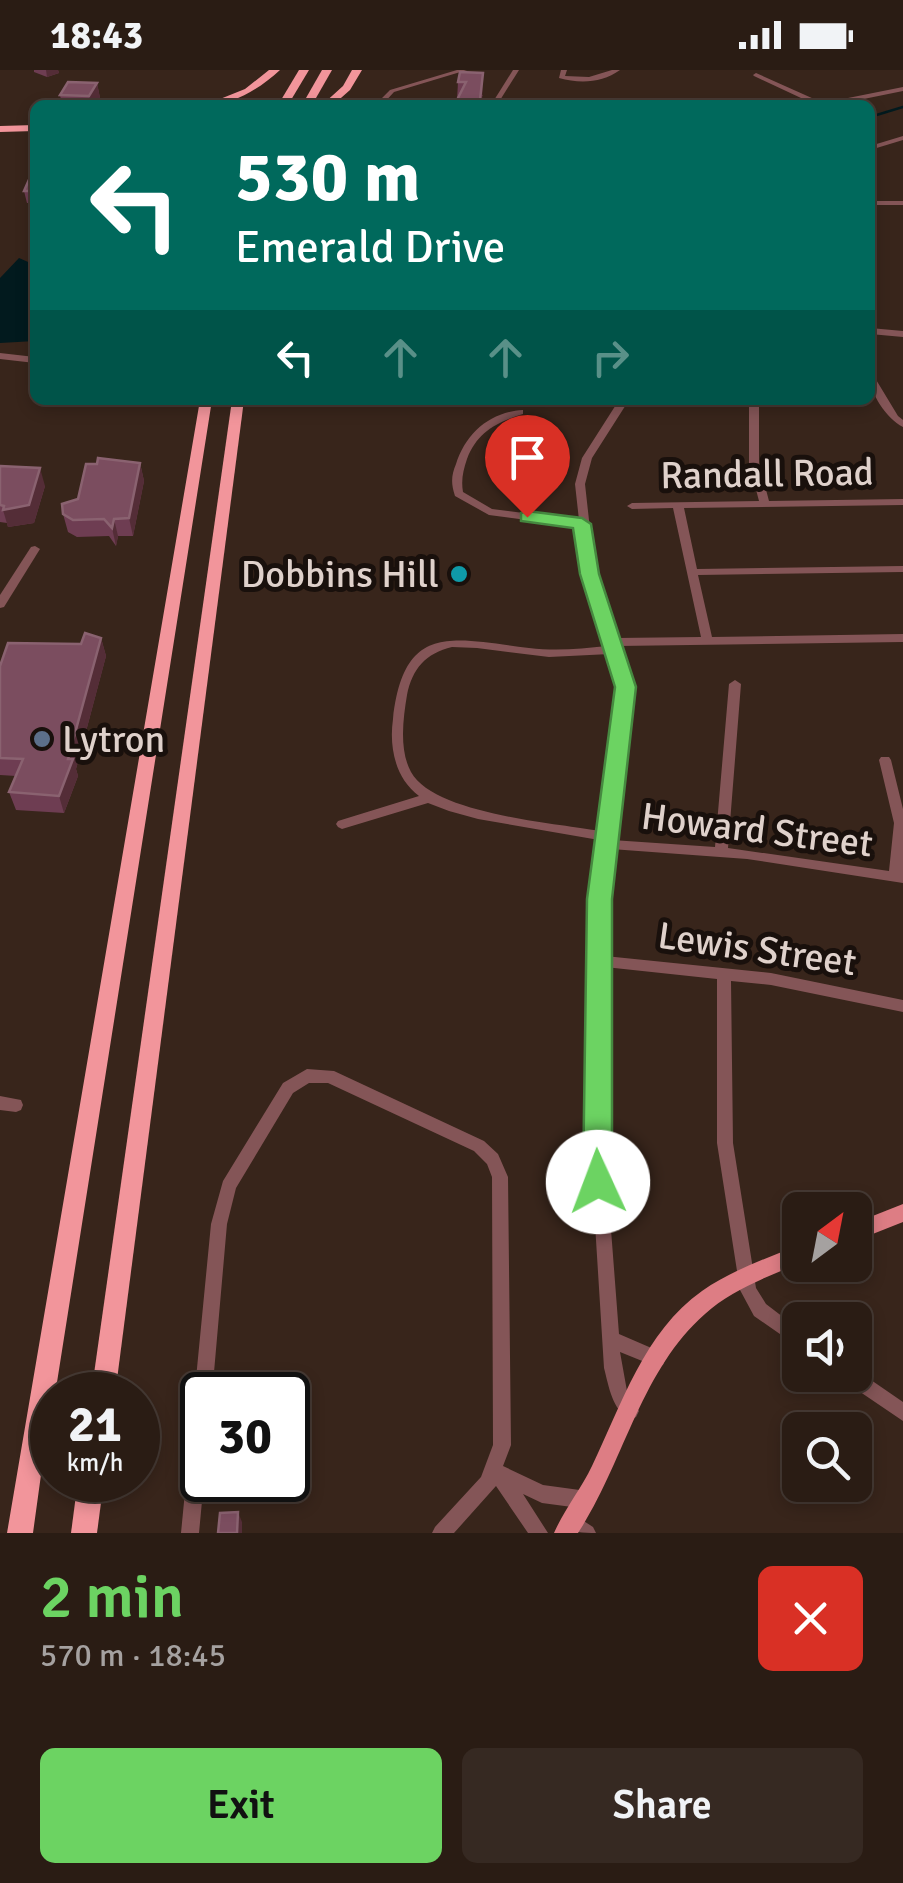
<!DOCTYPE html>
<meta charset="utf-8">
<style>
body{margin:0;font-family:Signika,sans-serif;background:#362922;color:#f1f3f6;height:100vh;display:flex;flex-direction:column;font-size:38px;white-space:nowrap}
*{box-sizing:border-box;margin:0}
p{font-size:32px;color:#a5a1a0}
.icon{flex:none;width:55px;height:55px;fill:none;stroke:currentColor;stroke-width:2;stroke-linecap:round;stroke-linejoin:round}
.map{position:relative;height:1463px;overflow:hidden}
.side{display:flex;flex-direction:column;background:#2a1c14;flex:1}
.side>*{flex:none}
.guide{position:absolute;left:30px;top:30px;width:845px;height:305px;border-radius:15px;box-shadow:0 5px 15px #0003,0 0 0 2px #463a34;background:#00695c;color:#fff;overflow:hidden}
.needle{width:65px;rotate:32deg}
.fabs{position:absolute;left:782px;top:1122px;display:grid;gap:20px}
.fabs a{display:grid;place-items:center;width:90px;height:90px;border-radius:15px;background:#2a1c14;box-shadow:0 5px 15px #0003,0 0 0 2px #463a34;font-size:50px}
.speed{position:absolute;left:30px;top:1302px;display:flex;gap:20px;font-size:50px;font-weight:700;text-align:center}
.speed>*{display:grid;place-content:center;width:130px;height:130px;border-radius:50%;background:#2a1c14;box-shadow:0 5px 15px #0003,0 0 0 2px #463a34;line-height:1}
.speed small{font-size:25px;font-weight:400}
.speed .limit{border:5px solid #111;border-radius:15px;background:#fff;color:#111}
.pin{position:absolute;display:grid;place-items:center;width:85px;height:85px;color:#fff;margin:-102px -42px;border-radius:50% 50% 50% 0;rotate:-45deg;box-shadow:0 0 10px #0007}
.pin .icon{rotate:45deg}
.me{position:absolute;width:110px;margin:-55px;rotate:358deg;stroke-linejoin:round;filter:drop-shadow(0 0 8px #0008)}
.turn{display:flex;align-items:center;gap:35px;height:210px;padding:0 40px;font-size:45px}
.turn .icon{width:130px;height:130px;stroke-width:2.5}
.turn b{display:block;font-size:70px;line-height:85px}
.lanes{display:flex;align-items:center;height:95px;padding:0 40px;background:#0003;justify-content:center;gap:50px;direction:ltr}
.lanes .off{opacity:.35}
.round{display:grid;place-items:center;flex:none;width:105px;height:105px;border-radius:15px;background:#362922}
.head{display:flex;align-items:center;justify-content:space-between;height:170px;padding:0 40px}
h1{font-size:60px;font-weight:600;line-height:75px;color:#6cd362}
.primary-button{display:flex;gap:20px;margin-top:auto;padding:20px 40px}
.primary-button a{flex:1;height:115px;border-radius:15px;background:#6cd362;color:#111;font-size:40px;font-weight:600;line-height:115px;text-align:center}
.primary-button a+a{background:#362922;color:#f1f3f6}
.status{display:flex;justify-content:space-between;align-items:center;height:70px;padding:0 50px;background:#2a1c14;direction:ltr}
.status svg{height:28px;fill:currentColor}
.map>svg:first-child{display:block}
.water{fill:#021a1e}
.lines{fill:none;stroke-linecap:round;stroke-linejoin:round}
.stream{stroke:#021a1e;stroke-width:2.5}
.minor{fill:#845557;fill-rule:evenodd}
.major{fill:#dd7d84;fill-rule:evenodd}
.highway{fill:#f2959b;fill-rule:evenodd}
.wall{fill:#6e3d52}
.shaded-wall{fill:#542d37}
.building{fill:#7b4d5f;stroke:#8a6270;stroke-width:2.5}
.route{fill:#6cd362;stroke:#468940;stroke-width:2.5}
.culture-dot{fill:#0f9aa8;stroke:#19100c;stroke-width:4}
.service-dot{fill:#5c6f8a;stroke:#19100c;stroke-width:4}
.labels{text-anchor:middle;dominant-baseline:central;stroke-width:10;stroke-linejoin:round;paint-order:stroke}
.street-label{font-size:38px;fill:#dfd1cb;stroke:#19100c}
.poi-label{font-size:38px;fill:#dfd1cb;stroke:#19100c;text-anchor:end}
</style>
<div class="status"><b>18:43</b><svg viewBox="0 0 49 12"><path d="M0 12V9h3v3zM5 12V6h3v6zM10 12V3h3v9zM15 12V0h3v12zM26 1h20v11H26zM47 4h2v5h-2z"/></svg></div>
<div class="map">
<svg width="903" height="1463" viewBox="0 0 903 1463">
<rect width="100%" height="100%" fill="#38251b"/>
<!-- water -->
<polygon class="water" points="19,188 35,195 35,271 0,273 0,208"/>
<g class="lines">
<!-- stream -->
<polyline class="stream" points="870,47 903,37"/>
<!-- minor -->
<g class="minor">
<polygon points="457,0 467,0 394,22 382,35 375,35 390,20"/>
<polygon points="513,0 519,0 497,35 491,35"/>
<path d="M561 0H567L565 6 589 7 612 0H620C602 13 580 14 559 8Z"/>
<polygon points="756,3 823,33 903,17 903,21 834,35 816,35 754,6 753,5"/>
<polygon points="903,66 903,70 870,80 870,76"/>
<rect x="870" y="131" width="33" height="4"/>
<polygon points="870,258 903,261 903,267 870,264"/>
<polygon points="0,283 35,287 35,293 0,289"/>
<path d="M870 305 875 308 898 346 903 350V357C886 348 870 324 870 305Z"/>
<path d="M619 330H629L592 388 585 414 595 504 616 568 701 567 673 438 632 439 627 436 632 433 759 431 749 393V330H759V393L769 431 903 429V435L684 438 697 499 903 496V502L698 505 712 567 903 564V572L618 576 622 579 620 581 632 617 612 770 715 777 729 614 735 610 741 614 728 778 889 801 894 753 879 690 881 687H889L891 690 903 739V813L747 789 611 779 607 812 605 886 771 903 903 930V942L771 915 731 911 733 1073 756 1218 766 1234 800 1260V1278L754 1246 740 1220 717 1073V909L605 897 602 1042 619 1264 663 1283 665 1289 663 1295 657 1297 620 1282 627 1321 639 1341 636 1347 630 1350C612 1339 609 1317 604 1298L588 1042 593 812 599 770 478 749 449 741 428 733 342 759 338 757 336 754 338 751 419 726C395 708 389 677 393 649 404 551 453 569 529 578 555 581 581 579 607 576L585 504 580 457 489 445 455 426C451 414 451 406 456 394 466 363 490 342 523 340V344C497 352 477 362 467 389 463 401 461 410 463 422L492 439 579 450 575 414 582 388ZM452 577 477 578 549 587 610 584 620 617 600 761C555 753 434 744 411 702 399 680 403 649 407 625 412 599 426 583 452 577Z"/>
<polygon points="35,476 40,479 4,537 0,538 0,525 31,477"/>
<polygon points="307,999 334,1001 484,1071 498,1084 508,1107 511,1375 503,1396 543,1415 587,1421 593,1424 596,1430 593,1436 587,1439 542,1433 523,1424 548,1463 528,1463 496,1416 454,1463 432,1463 435,1457 481,1407 493,1375 492,1107 487,1094 474,1081 328,1013 309,1013 293,1023 236,1118 227,1154 212,1325 202,1325 204,1410 199,1463 181,1463 211,1154 223,1111 283,1013"/>
<polygon points="0,1026 21,1030 23,1035 21,1040 16,1042 0,1040"/>
<polygon points="855,1299 903,1332 903,1351 844,1311 841,1305 855,1305"/>
<path d="M573 1444 593 1457 596 1463C583 1463 570 1463 564 1453L567 1447Z"/>
</g>
<!-- major -->
<g class="major">
<polygon points="903,1134 903,1152 855,1171 855,1153"/>
<path d="M800 1175V1193C767 1207 731 1220 705 1244 640 1301 624 1393 578 1463H554C564 1440 581 1419 592 1396 622 1334 644 1262 702 1221 732 1200 767 1188 800 1175Z"/>
</g>
<!-- highway -->
<g class="highway">
<path d="M269 0H280C259 19 234 35 205 35L245 19Z"/>
<polygon points="299,0 309,0 288,35 278,35"/>
<polygon points="322,0 332,0 312,35 302,35"/>
<polygon points="352,0 362,0 350,20 333,35 322,35 343,16"/>
<polygon points="35,55 35,61 0,62 0,56"/>
<polygon points="200,330 212,330 55,1325 52,1325 33,1463 7,1463"/>
<polygon points="232,330 244,330 115,1325 91,1325"/>
<polygon points="78,1410 104,1410 97,1463 71,1463"/>
</g>
</g>
<!-- wall -->
<g class="wall">
<polygon points="34,0 58,0 59,3 47,7 34,2"/>
<polygon points="460,2 483,26 457,30 458,12"/>
<polygon points="97,13 100,28 96,35 62,35 60,25"/>
<polygon points="35,96 35,133 27,133 24,121"/>
<polygon points="140,393 144,411 133,466 118,466 116,476 109,466 77,467 68,462 63,444 78,429"/>
<polygon points="0,396 45,416 34,453 8,457 7,453 0,452"/>
<polygon points="101,568 106,586 76,699 78,706 64,743 16,740 9,722 16,706 0,705 0,596"/>
</g>
<!-- shaded-wall -->
<g class="shaded-wall">
<polygon points="46,0 58,0 59,3 47,7"/>
<polygon points="483,3 482,35 465,35"/>
<polygon points="97,13 100,28 96,35 91,35 89,26"/>
<polygon points="140,393 144,411 133,466 129,448"/>
<polygon points="40,398 45,416 34,453 8,457 3,440"/>
<polygon points="114,449 118,466 116,476 112,458"/>
<polygon points="101,568 106,586 76,699 78,706 64,743 59,726"/>
<polygon points="238,1442 242,1452 242,1463 237,1463"/>
</g>
<!-- building -->
<g class="building">
<polygon points="460,2 483,3 480,30 465,35 438,35 457,30 466,12 458,12"/>
<polygon points="68,12 97,13 89,26 60,25"/>
<polygon points="35,96 35,121 24,121"/>
<polygon points="98,388 140,393 129,448 114,449 112,458 104,449 73,450 63,444 62,434 78,429 86,394 97,394"/>
<polygon points="0,396 40,398 29,435 3,440 4,436 0,435"/>
<polygon points="85,563 101,568 68,689 73,689 59,726 9,722 23,689 0,688 0,596 8,573 81,574"/>
<polygon points="238,1442 237,1463 218,1463 220,1443"/>
</g>
<!-- route -->
<polygon class="route" points="527,441 582,448 591,454 599,504 636,617 612,829 612,1112 608,1122 598,1126 587,1122 583,1112 587,829 615,617 580,504 573,458 521,451 521,443"/>
<!-- markers -->
<circle class="culture-dot" cx="459" cy="504" r="10"/>
<circle class="service-dot" cx="42" cy="669" r="10"/>
<g class="labels">
<!-- street labels -->
<g class="street-label">
<text transform="translate(767 404) rotate(-1)">Randall Road</text>
<text transform="translate(757 760) rotate(7)">Howard Street</text>
<text transform="translate(757 879) rotate(8)">Lewis Street</text>
</g>
<!-- poi labels -->
<g class="poi-label">
<text x="439" y="504">Dobbins Hill</text>
<text x="62" y="669" text-anchor="start">Lytron</text>
</g>
</g>
</svg>
<div class="fabs">
<a><svg class="needle" viewBox="-14 -14 28 28"><path d="M0-13l5 13h-10z" fill="#e53935"/><path d="M0 13l5-13h-10z" fill="#a5a1a0"/></svg></a>
<a><svg class="icon" aria-label="sound" viewBox="0 0 24 24"><path d="M4 9h4l5-4v14l-5-4H4zM17 9q2 3 0 6"/></svg></a>
<a><svg class="icon" aria-label="search" viewBox="0 0 24 24"><circle cx="10" cy="10" r="6"/><path d="M15 15l6 6"/></svg></a>
</div>
<div class="speed"><div>21<small>km/h</small></div><div class="limit">30</div></div>
<div class="pin" style="left:527px;top:447px;background:#d93025"><svg class="icon" aria-label="arrive" viewBox="0 0 24 24"><path d="M6 21V4h12l-3 4 3 4H6"/></svg></div>
<svg class="me" style="left:598px;top:1112px" viewBox="-20 -20 40 40"><circle r="19" fill="#fff"/><path d="M0-13L10 11 0 6-10 11z" fill="#6cd362"/></svg>
<div class="guide">
<div class="turn"><svg class="icon" aria-label="left" viewBox="0 0 24 24"><path d="M17 20v-9H6M10 6l-5 5 5 5"/></svg><div><b>530 m</b>Emerald Drive</div></div>
<div class="lanes"><svg class="icon" aria-label="left" viewBox="0 0 24 24"><path d="M17 20v-9H6M10 6l-5 5 5 5"/></svg><svg class="icon off" aria-label="ahead" viewBox="0 0 24 24"><path d="M12 20V5M6 11l6-6 6 6"/></svg><svg class="icon off" aria-label="ahead" viewBox="0 0 24 24"><path d="M12 20V5M6 11l6-6 6 6"/></svg><svg class="icon off" aria-label="right" viewBox="0 0 24 24"><path d="M7 20v-9h11M14 6l5 5-5 5"/></svg></div>
</div>
</div>
<section class="side">
<div class="head"><div><h1>2 min</h1><p>570 m · 18:45</p></div><a class="round" style="background:#d93025;color:#fff"><svg class="icon" aria-label="close" viewBox="0 0 24 24"><path d="M6 6l12 12M18 6L6 18"/></svg></a></div>
<div class="primary-button"><a>Exit</a><a>Share</a></div>
</section>
